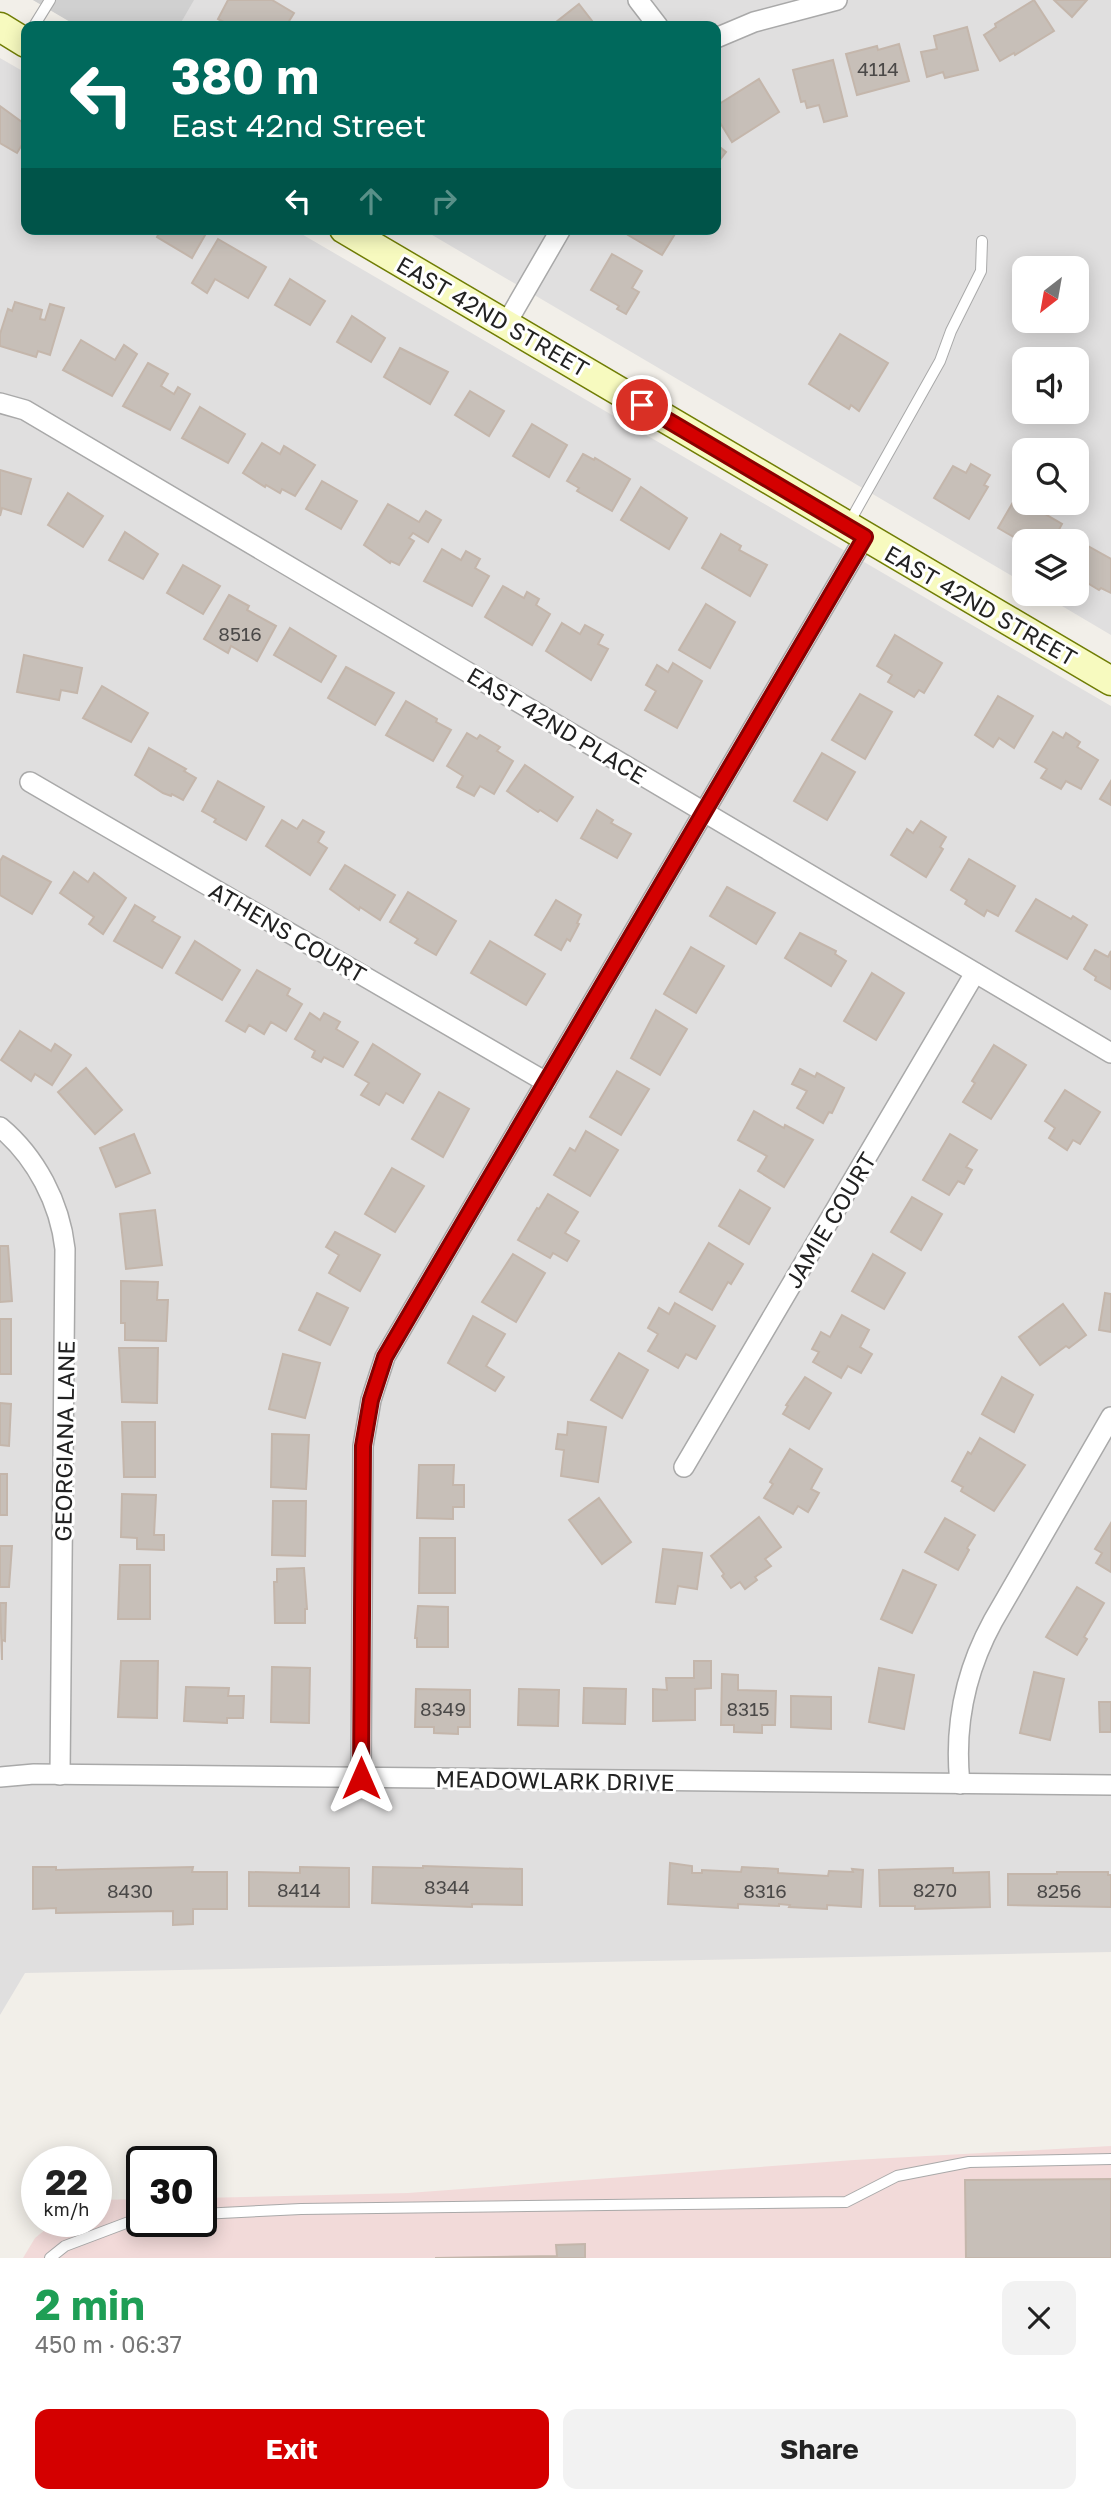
<!DOCTYPE html>
<meta charset="utf-8">
<style>
body{margin:0;font-family:"Golos Text",sans-serif;background:#f2f2f2;color:#222;height:100vh;display:flex;flex-direction:column;font-size:26px;white-space:nowrap}
*{box-sizing:border-box;margin:0}
p{font-size:23px;color:#767676}
.icon{flex:none;width:38px;height:38px;fill:none;stroke:currentColor;stroke-width:2;stroke-linecap:round;stroke-linejoin:round}
.map{position:relative;height:2258px;overflow:hidden}
.panel{display:flex;flex-direction:column;background:#fff;flex:1}
.panel>*{flex:none}
.hud{position:absolute;left:21px;top:21px;width:700px;height:214px;border-radius:14px;box-shadow:0 4px 18px #0003;background:#00695c;color:#fff;overflow:hidden}
.needle{width:46px;rotate:211deg}
.controls{position:absolute;left:1012px;top:256px;display:grid;gap:14px}
.controls a{display:grid;place-items:center;width:77px;height:77px;border-radius:14px;background:#fff;box-shadow:0 4px 18px #0003;font-size:35px}
.speed{position:absolute;left:21px;top:2146px;display:flex;gap:14px;font-size:35px;font-weight:700;text-align:center}
.speed>*{display:grid;place-content:center;width:91px;height:91px;border-radius:50%;background:#fff;box-shadow:0 4px 18px #0003;line-height:1}
.speed small{font-size:18px;font-weight:400}
.speed .limit{border:4px solid #111;border-radius:10px;background:#fff;color:#111}
.pin{position:absolute;display:grid;place-items:center;width:60px;height:60px;color:#fff;margin:-30px;border:4px solid #fff;border-radius:50%;box-shadow:0 2px 7px #0007}
.me{position:absolute;width:77px;margin:-38px;rotate:0deg;stroke-linejoin:round;filter:drop-shadow(0 0 5px #0008)}
.turn{display:flex;align-items:center;gap:24px;height:147px;padding:0 35px;font-size:32px}
.turn .icon{width:91px;height:91px;stroke-width:2.5}
.turn b{display:block;font-size:49px;line-height:60px}
.lanes{display:flex;align-items:center;height:66px;padding:0 35px;background:#0003;justify-content:center;gap:35px;direction:ltr}
.lanes .off{opacity:.35}
.round{display:grid;place-items:center;flex:none;width:74px;height:74px;border-radius:14px;background:#f2f2f2}
.head{display:flex;align-items:center;justify-content:space-between;height:119px;padding:0 35px}
h1{font-size:42px;font-weight:700;line-height:52px;color:#1e9e55}
.action{display:flex;gap:14px;margin-top:auto;padding:14px 35px}
.action a{flex:1;height:80px;border-radius:14px;background:#d40000;color:#fff;font-size:28px;font-weight:700;line-height:80px;text-align:center}
.action a+a{background:#f2f2f2;color:#222}
.map>svg:first-child{display:block}
.residential{fill:#e0dfdf;fill-rule:evenodd}
.commercial{fill:#f2dad9}
.religious{fill:#d0d0d0}
.building{fill:#c7bfb8;stroke:#c4b6ab;stroke-width:2}
.lines{fill:none;stroke-linecap:round;stroke-linejoin:round}
.lane-casing{stroke:#a9a9a9;stroke-width:12}
.street-casing{stroke:#a9a9a9;stroke-width:22}
.secondary-casing{stroke:#707d05;stroke-width:31}
.lane{stroke:#fff;stroke-width:10}
.street{stroke:#fff;stroke-width:19}
.secondary{stroke:#f7fabf;stroke-width:28}
.route-casing{stroke:#8a0000;stroke-width:18}
.route{stroke:#d40000;stroke-width:12}
.labels{text-anchor:middle;dominant-baseline:central;stroke-width:6;stroke-linejoin:round;paint-order:stroke}
.number-label{font-size:19px;fill:#4b4948}
.street-label{font-size:23px;fill:#222;stroke:#fff}
</style>
<div class="map">
<svg width="1111" height="2258" viewBox="0 0 1111 2258">
<rect width="100%" height="100%" fill="#f2efe9"/>
<!-- residential -->
<g class="residential">
<path d="M33 0H1111V635L1040 593H1076V541H1024V583L422 229H716V26H78ZM1024 268H1076V320H1024ZM1024 359H1076V411H1024ZM1024 450H1076V502H1024Z"/>
<polygon points="0,58 26,73 26,229 293,229 1111,706 1111,1952 25,1973 0,2015"/>
</g>
<!-- commercial -->
<polygon class="commercial" points="1111,2146 1111,2258 23,2258 35,2238 56,2221 96,2221 97,2200 142,2199 142,2221 201,2221 201,2198 408,2193 854,2160"/>
<!-- religious -->
<polygon class="religious" points="33,0 194,0 179,26 77,26"/>
<!-- building -->
<g class="building">
<polygon points="228,0 272,0 294,13 286,26 231,26 218,19"/>
<polygon points="1034,0 1054,31 1015,55 1014,53 1000,61 984,35 996,27 995,24"/>
<polygon points="1054,0 1087,0 1072,17"/>
<polygon points="579,4 596,26 551,26"/>
<polygon points="967,27 978,70 945,78 943,72 927,77 921,52 937,49 934,36"/>
<polygon points="899,44 909,81 857,95 846,54 877,46 878,50"/>
<polygon points="833,60 847,116 824,122 819,105 807,108 805,101 801,102 793,70"/>
<polygon points="759,79 779,112 732,142 716,116 716,106"/>
<polygon points="0,106 26,125 26,138 17,153 0,143"/>
<polygon points="716,144 726,152 716,165"/>
<polygon points="161,229 206,229 208,230 192,258 157,237"/>
<polygon points="632,229 678,229 662,255 628,235"/>
<polygon points="218,239 266,267 248,298 215,279 207,293 192,283"/>
<polygon points="612,254 642,271 632,288 639,292 626,314 617,309 619,306 591,290"/>
<polygon points="290,279 325,301 310,325 275,305"/>
<polygon points="15,302 42,310 40,319 45,320 50,304 64,308 50,355 38,351 36,357 0,346 0,334 8,309 12,311"/>
<polygon points="352,316 385,338 371,362 337,342"/>
<polygon points="840,334 888,363 859,411 851,405 849,409 809,384"/>
<polygon points="81,340 115,360 124,345 137,354 112,396 63,370"/>
<polygon points="400,348 448,372 430,404 384,377"/>
<polygon points="148,363 168,374 161,386 174,394 178,387 190,394 170,430 123,406"/>
<polygon points="470,391 504,411 489,436 455,415"/>
<polygon points="200,407 245,434 228,463 182,438"/>
<polygon points="532,424 567,445 549,477 513,456"/>
<polygon points="262,443 280,454 284,446 315,465 295,496 282,489 280,493 266,485 265,487 243,473"/>
<polygon points="583,454 594,460 595,458 630,479 612,511 577,491 579,488 567,481"/>
<polygon points="971,464 990,475 984,485 988,487 969,519 934,498 953,466 966,473"/>
<polygon points="0,470 31,479 21,514 2,508 0,516"/>
<polygon points="322,481 357,501 341,529 306,509"/>
<polygon points="641,487 687,518 669,549 621,520"/>
<polygon points="68,493 103,516 83,547 48,525"/>
<polygon points="1016,497 1062,524 1053,541 1024,541 1024,548 1015,543 1017,539 998,528"/>
<polygon points="388,504 419,522 426,511 441,520 428,542 413,533 409,538 414,541 399,565 391,561 390,563 364,545"/>
<polygon points="125,532 158,554 143,579 109,560"/>
<polygon points="721,534 741,546 739,550 767,565 750,596 702,568"/>
<polygon points="1079,541 1111,559 1111,593 1101,588 1099,590 1076,576 1076,546"/>
<polygon points="442,549 461,560 466,551 480,559 475,568 489,576 472,606 424,581"/>
<polygon points="183,565 220,586 203,614 167,593"/>
<polygon points="503,586 524,598 527,592 539,599 536,605 550,614 532,645 485,617"/>
<polygon points="229,595 249,606 247,610 276,626 257,661 231,646 228,653 204,639"/>
<polygon points="706,604 735,622 710,668 679,650"/>
<polygon points="562,623 580,634 585,625 603,635 598,644 608,649 591,680 546,651"/>
<polygon points="290,628 336,656 321,682 274,655"/>
<polygon points="895,635 942,663 924,693 919,690 914,697 888,682 892,675 877,666"/>
<polygon points="24,655 82,668 77,693 61,690 59,700 17,692"/>
<polygon points="673,663 702,681 677,728 645,710 656,691 646,685 657,665 668,672"/>
<polygon points="346,667 394,693 375,725 328,698"/>
<polygon points="102,686 148,713 131,742 83,718"/>
<polygon points="860,694 892,712 865,759 832,740"/>
<polygon points="998,696 1033,716 1014,748 999,738 993,747 975,735"/>
<polygon points="406,701 437,719 436,722 451,730 433,761 386,735"/>
<polygon points="1053,732 1063,738 1066,733 1080,742 1077,747 1098,760 1081,789 1066,781 1061,789 1041,778 1047,769 1035,762"/>
<polygon points="467,733 477,739 480,735 500,747 497,751 513,761 494,794 480,786 474,796 457,787 463,776 447,766"/>
<polygon points="149,748 186,769 184,771 196,778 183,800 172,794 171,796 163,793 135,775"/>
<polygon points="822,753 855,772 827,820 794,801"/>
<polygon points="525,765 573,797 557,821 540,810 538,812 507,791"/>
<polygon points="218,781 264,807 246,840 214,822 216,819 202,811"/>
<polygon points="1111,781 1111,805 1100,799"/>
<polygon points="597,810 613,820 611,823 631,834 617,858 581,838"/>
<polygon points="282,820 297,829 303,820 324,832 318,842 327,848 310,875 266,846"/>
<polygon points="921,821 946,837 940,847 943,849 926,877 891,855 907,829 913,833"/>
<polygon points="3,856 51,882 32,914 0,895 0,861"/>
<polygon points="969,859 1015,886 998,916 987,910 984,916 965,904 967,900 951,890"/>
<polygon points="345,865 395,895 380,920 360,907 359,910 330,889"/>
<polygon points="74,872 88,882 94,873 126,898 103,934 89,924 94,917 60,893"/>
<polygon points="727,887 775,913 756,944 710,916"/>
<polygon points="408,892 456,921 436,955 415,943 418,939 390,922"/>
<polygon points="1036,899 1071,919 1073,916 1087,925 1067,959 1016,931"/>
<polygon points="556,900 581,915 577,923 579,924 570,941 567,939 561,950 535,935"/>
<polygon points="135,905 155,917 152,921 180,937 162,968 114,941"/>
<polygon points="800,933 836,951 835,954 846,961 831,986 785,958"/>
<polygon points="195,941 240,970 222,1000 176,973"/>
<polygon points="490,941 545,974 526,1005 471,973"/>
<polygon points="691,947 724,966 696,1013 664,994"/>
<polygon points="1095,950 1108,957 1111,951 1111,989 1095,980 1096,977 1084,969"/>
<polygon points="257,970 290,989 287,995 302,1004 286,1031 271,1022 264,1034 249,1025 245,1032 226,1021"/>
<polygon points="872,973 904,993 876,1040 844,1021"/>
<polygon points="656,1010 687,1029 660,1075 631,1058"/>
<polygon points="310,1013 320,1020 324,1013 340,1022 336,1029 358,1042 343,1067 324,1057 321,1062 312,1057 315,1051 295,1039"/>
<polygon points="20,1031 51,1051 55,1044 71,1055 52,1085 35,1074 31,1081 1,1060"/>
<polygon points="373,1044 420,1074 403,1103 386,1093 379,1105 361,1095 369,1083 355,1075"/>
<polygon points="994,1045 1026,1065 991,1119 963,1102 975,1083 972,1081"/>
<polygon points="86,1068 122,1110 95,1134 58,1092"/>
<polygon points="800,1069 815,1077 817,1073 844,1088 832,1113 829,1112 823,1123 797,1108 807,1091 792,1084"/>
<polygon points="617,1071 649,1089 621,1135 590,1117"/>
<polygon points="1065,1090 1100,1112 1080,1144 1073,1140 1067,1150 1049,1138 1055,1128 1045,1121"/>
<polygon points="439,1092 469,1109 443,1157 412,1139"/>
<polygon points="754,1111 784,1128 785,1125 813,1140 784,1187 758,1171 767,1156 738,1140"/>
<polygon points="586,1131 618,1150 590,1196 554,1175 570,1148 575,1151"/>
<polygon points="134,1134 150,1173 116,1187 100,1148"/>
<polygon points="950,1134 977,1150 966,1167 972,1170 964,1184 958,1181 949,1195 923,1180"/>
<polygon points="392,1168 424,1186 395,1232 365,1214"/>
<polygon points="740,1190 770,1208 749,1244 719,1226"/>
<polygon points="548,1194 578,1212 565,1233 579,1241 567,1261 553,1253 550,1258 518,1240 537,1208 539,1209"/>
<polygon points="912,1197 942,1214 921,1250 891,1232"/>
<polygon points="155,1210 162,1265 126,1269 120,1214"/>
<polygon points="335,1232 380,1255 360,1291 329,1273 339,1255 326,1247"/>
<polygon points="709,1243 743,1264 731,1284 728,1282 712,1310 680,1292"/>
<polygon points="0,1246 8,1246 12,1301 0,1302"/>
<polygon points="513,1254 545,1273 516,1322 482,1302"/>
<polygon points="873,1254 905,1273 884,1309 852,1291"/>
<polygon points="121,1281 158,1282 157,1300 168,1300 166,1341 125,1340 125,1323 121,1323"/>
<polygon points="317,1293 348,1308 330,1345 299,1330"/>
<polygon points="1105,1293 1111,1294 1111,1332 1099,1330"/>
<polygon points="675,1303 715,1326 696,1359 686,1354 678,1368 648,1351 658,1334 648,1328 659,1308 669,1314"/>
<polygon points="1063,1304 1086,1335 1069,1348 1066,1346 1040,1365 1019,1337"/>
<polygon points="842,1315 869,1330 860,1347 872,1354 861,1373 848,1366 841,1378 813,1362 819,1352 812,1349 821,1332 830,1337"/>
<polygon points="473,1316 505,1334 486,1366 504,1377 495,1391 448,1363"/>
<rect x="0" y="1319" width="11" height="55"/>
<polygon points="119,1348 158,1348 157,1403 122,1402"/>
<polygon points="619,1353 648,1370 622,1418 591,1400"/>
<polygon points="283,1354 320,1363 305,1418 269,1409"/>
<polygon points="805,1377 831,1393 809,1429 783,1414 788,1406 786,1405"/>
<polygon points="1002,1377 1033,1395 1014,1432 982,1414"/>
<polygon points="0,1403 11,1404 9,1446 0,1445"/>
<polygon points="122,1422 155,1422 155,1477 124,1477"/>
<polygon points="568,1422 606,1427 598,1482 561,1476 564,1450 556,1449 558,1434 567,1435"/>
<polygon points="272,1434 309,1435 306,1489 271,1487"/>
<polygon points="980,1438 1025,1465 994,1511 961,1491 963,1487 952,1481 968,1452 971,1454"/>
<polygon points="790,1449 822,1469 811,1489 819,1493 808,1512 798,1506 793,1514 764,1498 773,1484 770,1482"/>
<polygon points="419,1465 454,1465 453,1485 464,1485 464,1507 453,1507 453,1519 417,1518"/>
<rect x="0" y="1474" width="7" height="41"/>
<polygon points="122,1494 156,1495 154,1535 164,1535 164,1550 137,1549 137,1538 121,1537"/>
<polygon points="599,1498 631,1542 602,1564 569,1520"/>
<polygon points="273,1501 306,1501 305,1556 272,1555"/>
<polygon points="759,1517 781,1547 765,1559 771,1566 755,1577 757,1580 745,1589 740,1582 731,1588 722,1576 724,1574 711,1556"/>
<polygon points="945,1518 975,1535 967,1548 969,1550 958,1570 925,1552"/>
<polygon points="1111,1523 1111,1572 1096,1563 1102,1553 1095,1549"/>
<polygon points="420,1538 455,1538 455,1593 419,1593"/>
<polygon points="0,1546 12,1546 9,1587 0,1587"/>
<polygon points="663,1549 702,1553 697,1589 678,1586 675,1604 656,1602"/>
<polygon points="120,1565 150,1565 150,1619 118,1619"/>
<polygon points="304,1568 307,1609 305,1609 305,1623 275,1623 274,1582 277,1582 277,1569"/>
<polygon points="903,1570 936,1585 912,1633 881,1619"/>
<polygon points="1077,1587 1104,1603 1084,1637 1087,1639 1077,1655 1046,1637"/>
<polygon points="0,1603 6,1603 5,1641 2,1640 2,1660"/>
<polygon points="418,1606 448,1607 448,1647 417,1647 417,1638 415,1638"/>
<polygon points="121,1661 158,1661 157,1718 118,1717"/>
<polygon points="694,1661 711,1661 711,1688 695,1689 695,1720 653,1721 653,1689 667,1690 666,1678 694,1678"/>
<polygon points="272,1667 310,1668 309,1723 271,1722"/>
<polygon points="879,1668 914,1675 904,1729 869,1722"/>
<polygon points="1034,1672 1064,1679 1050,1740 1020,1733"/>
<polygon points="722,1674 738,1675 738,1690 776,1691 775,1725 762,1725 762,1733 734,1732 734,1725 721,1725"/>
<polygon points="186,1687 229,1688 228,1696 244,1696 243,1718 227,1718 227,1723 184,1721"/>
<polygon points="584,1688 626,1689 625,1724 583,1723"/>
<polygon points="416,1689 470,1690 470,1727 458,1727 458,1734 434,1733 434,1727 415,1727"/>
<polygon points="519,1689 559,1690 558,1726 518,1725"/>
<polygon points="791,1696 831,1697 831,1729 791,1727"/>
<polygon points="1099,1702 1111,1702 1111,1732 1100,1732"/>
<polygon points="670,1863 692,1866 692,1873 702,1873 702,1870 741,1872 742,1867 778,1869 778,1873 828,1876 829,1871 853,1872 852,1869 863,1870 861,1907 827,1905 827,1909 789,1907 790,1905 779,1904 779,1906 738,1904 738,1908 668,1904"/>
<polygon points="423,1866 522,1869 522,1905 472,1904 472,1907 372,1903 373,1867 423,1868"/>
<polygon points="33,1867 56,1867 56,1870 193,1867 192,1872 227,1872 227,1909 193,1909 193,1924 173,1925 173,1911 56,1913 56,1908 33,1909"/>
<polygon points="300,1867 349,1868 349,1907 249,1906 249,1872 300,1873"/>
<polygon points="953,1868 953,1873 989,1872 990,1907 915,1909 915,1906 880,1906 879,1870"/>
<polygon points="1057,1872 1108,1872 1108,1875 1111,1875 1111,1907 1008,1905 1008,1874 1057,1874"/>
<polygon points="1111,2179 1111,2258 966,2258 965,2180"/>
<polygon points="585,2244 585,2258 435,2258 557,2256 556,2245"/>
</g>
<g class="lines">
<defs>
<g id="lane">
<polyline points="34,26 50,0"/>
<polyline points="849,523 940,361 951,331 981,271 982,241"/>
<polyline points="201,2214 301,2209 846,2202 897,2176 969,2162 1111,2159"/>
<polyline points="50,2258 65,2246 142,2217"/>
</g>
<g id="street">
<polyline points="638,0 658,26"/>
<polyline points="716,38 754,22 837,0"/>
<polyline points="506,324 561,229"/>
<polyline points="0,403 25,410 1111,1053"/>
<polyline points="30,782 546,1082"/>
<path d="M0 1127C36 1157 60 1203 65 1249L60 1775"/>
<polyline points="684,1467 975,973"/>
<polyline points="0,1777 34,1774 1111,1785"/>
<polyline points="361,1778 363,1446 371,1400 385,1357 865,537"/>
<path d="M960 1784C954 1727 965 1672 993 1621L1111 1417"/>
</g>
<g id="secondary">
<polyline points="0,27 26,43"/>
<polyline points="344,229 1111,681"/>
</g>
</defs>
<!-- lane casing -->
<use href="#lane" class="lane-casing"/>
<!-- street casing -->
<use href="#street" class="street-casing"/>
<!-- secondary casing -->
<use href="#secondary" class="secondary-casing"/>
<!-- lane -->
<use href="#lane" class="lane"/>
<!-- street -->
<use href="#street" class="street"/>
<!-- secondary -->
<use href="#secondary" class="secondary"/>
</g>
<g class="lines">
<defs>
<polyline id="route" points="361,1778 363,1446 371,1400 385,1357 865,537 642,405"/>
</defs>
<!-- route casing -->
<use href="#route" class="route-casing"/>
<!-- route -->
<use href="#route" class="route"/>
</g>
<g class="labels">
<!-- number labels -->
<g class="number-label">
<text x="878" y="68">4114</text>
<text x="240" y="633">8516</text>
<text x="443" y="1708">8349</text>
<text x="748" y="1708">8315</text>
<text x="447" y="1886">8344</text>
<text x="299" y="1889">8414</text>
<text x="935" y="1889">8270</text>
<text x="130" y="1890">8430</text>
<text x="765" y="1890">8316</text>
<text x="1059" y="1890">8256</text>
</g>
<!-- street labels -->
<g class="street-label">
<text transform="translate(493 316) rotate(30)">EAST 42ND STREET</text>
<text transform="translate(981 605) rotate(30)">EAST 42ND STREET</text>
<text transform="translate(557 725) rotate(31)">EAST 42ND PLACE</text>
<text transform="translate(288 932) rotate(30)">ATHENS COURT</text>
<text transform="translate(830 1220) rotate(-59)">JAMIE COURT</text>
<text transform="translate(64 1441) rotate(-89)">GEORGIANA LANE</text>
<text transform="translate(555 1780) rotate(1)">MEADOWLARK DRIVE</text>
</g>
</g>
</svg>
<div class="controls">
<a><svg class="needle" viewBox="-14 -14 28 28"><path d="M0-13l5 13h-10z" fill="#e53935"/><path d="M0 13l5-13h-10z" fill="#767676"/></svg></a>
<a><svg class="icon" aria-label="sound" viewBox="0 0 24 24"><path d="M4 9h4l5-4v14l-5-4H4zM17 9q2 3 0 6"/></svg></a>
<a><svg class="icon" aria-label="search" viewBox="0 0 24 24"><circle cx="10" cy="10" r="6"/><path d="M15 15l6 6"/></svg></a>
<a><svg class="icon" aria-label="layers" viewBox="0 0 24 24"><path d="M12 4l9 5-9 5-9-5zM3 14l9 5 9-5"/></svg></a>
</div>
<div class="speed"><div>22<small>km/h</small></div><div class="limit">30</div></div>
<div class="pin" style="left:642px;top:405px;background:#d93025"><svg class="icon" aria-label="arrive" viewBox="0 0 24 24"><path d="M6 21V4h12l-3 4 3 4H6"/></svg></div>
<svg class="me" style="left:361px;top:1778px" viewBox="-20 -20 40 40"><path d="M0-17L14 15 0 8-14 15z" fill="#d40000" stroke="#fff" stroke-width="4"/></svg>
<div class="hud">
<div class="turn"><svg class="icon" aria-label="left" viewBox="0 0 24 24"><path d="M17 20v-9H6M10 6l-5 5 5 5"/></svg><div><b>380 m</b>East 42nd Street</div></div>
<div class="lanes"><svg class="icon" aria-label="left" viewBox="0 0 24 24"><path d="M17 20v-9H6M10 6l-5 5 5 5"/></svg><svg class="icon off" aria-label="ahead" viewBox="0 0 24 24"><path d="M12 20V5M6 11l6-6 6 6"/></svg><svg class="icon off" aria-label="right" viewBox="0 0 24 24"><path d="M7 20v-9h11M14 6l5 5-5 5"/></svg></div>
</div>
</div>
<section class="panel">
<div class="head"><div><h1>2 min</h1><p>450 m · 06:37</p></div><a class="round"><svg class="icon" aria-label="close" viewBox="0 0 24 24"><path d="M6 6l12 12M18 6L6 18"/></svg></a></div>
<div class="action"><a>Exit</a><a>Share</a></div>
</section>
